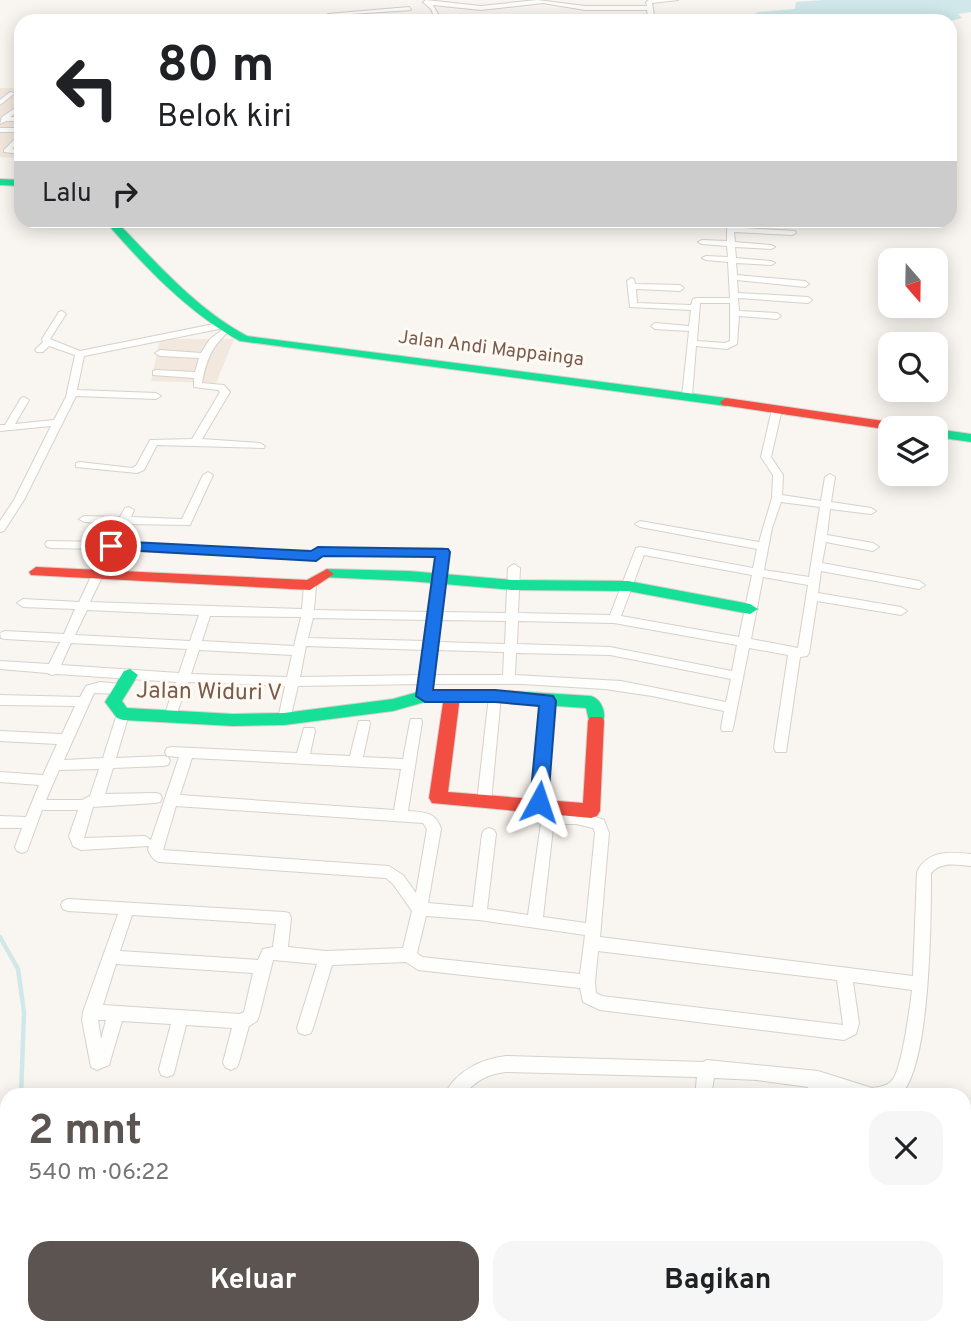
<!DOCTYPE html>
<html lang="id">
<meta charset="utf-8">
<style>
body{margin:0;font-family:Overpass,sans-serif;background:#f6f6f6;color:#202124;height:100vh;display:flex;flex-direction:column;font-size:26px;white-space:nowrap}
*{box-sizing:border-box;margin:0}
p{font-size:23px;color:#757577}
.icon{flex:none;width:38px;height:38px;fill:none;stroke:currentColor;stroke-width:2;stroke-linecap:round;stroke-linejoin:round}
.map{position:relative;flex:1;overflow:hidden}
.details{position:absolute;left:0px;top:1088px;width:971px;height:247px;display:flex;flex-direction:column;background:#fff;border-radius:21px 21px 0 0;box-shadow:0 4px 18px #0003}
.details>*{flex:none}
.top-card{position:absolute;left:14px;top:14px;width:943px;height:214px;border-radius:21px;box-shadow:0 4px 18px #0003;background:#fff;color:#202124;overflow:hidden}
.needle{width:46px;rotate:160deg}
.tools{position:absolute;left:878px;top:248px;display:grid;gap:14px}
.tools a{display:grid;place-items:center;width:70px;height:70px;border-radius:14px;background:#fff;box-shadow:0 4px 18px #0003;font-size:35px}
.pin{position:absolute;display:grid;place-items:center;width:60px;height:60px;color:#fff;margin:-30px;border:4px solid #fff;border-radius:50%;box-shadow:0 2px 7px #0007}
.me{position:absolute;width:77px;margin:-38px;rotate:5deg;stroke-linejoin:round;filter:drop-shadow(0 0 5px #0008)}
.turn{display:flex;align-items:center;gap:24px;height:147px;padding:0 28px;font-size:32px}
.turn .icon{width:91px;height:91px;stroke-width:2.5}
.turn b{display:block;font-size:49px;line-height:60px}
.then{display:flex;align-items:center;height:66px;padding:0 28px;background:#0003;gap:14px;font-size:26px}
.round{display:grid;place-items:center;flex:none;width:74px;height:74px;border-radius:21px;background:#f6f6f6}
.head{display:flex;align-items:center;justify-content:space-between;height:119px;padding:0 28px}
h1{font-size:42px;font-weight:700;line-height:52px;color:#5c5450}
.action{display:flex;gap:14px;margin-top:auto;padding:14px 28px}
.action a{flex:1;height:80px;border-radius:21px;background:#5c5450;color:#fff;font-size:28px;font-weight:700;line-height:80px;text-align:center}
.action a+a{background:#f6f6f6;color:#202124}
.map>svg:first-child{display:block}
.residential{fill:#f2e8de}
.water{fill:#d0e8ea}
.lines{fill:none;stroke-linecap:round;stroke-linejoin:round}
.stream{stroke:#d0e8ea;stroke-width:4.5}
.street-casing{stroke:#d7d1cb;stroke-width:2}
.fast-casing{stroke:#d9d2cb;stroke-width:2}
.jam-casing{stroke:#d9d2cb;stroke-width:2}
.street{fill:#fefefd;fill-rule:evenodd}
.fast{fill:#16e098;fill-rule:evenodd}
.jam{fill:#f24e42;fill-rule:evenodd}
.route{fill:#1a73e8;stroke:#114b97;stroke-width:2}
.labels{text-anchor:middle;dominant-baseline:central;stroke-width:6;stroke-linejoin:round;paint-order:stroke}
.far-street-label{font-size:19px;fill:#7a5c4d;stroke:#fffaf3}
.street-label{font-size:23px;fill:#7a5c4d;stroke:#fffaf3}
</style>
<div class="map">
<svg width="971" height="1334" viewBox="0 0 971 1334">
<rect width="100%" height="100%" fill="#f9f5f0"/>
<!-- residential -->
<g class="residential">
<polygon points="0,88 21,88 21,158 0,157"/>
<polygon points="160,339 234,339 216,383 151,381"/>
</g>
<!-- water -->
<polygon class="water" points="824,0 971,0 971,12 958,14 962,18 950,21 740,21 758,12 795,9 796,2"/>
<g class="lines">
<!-- stream -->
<g class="stream">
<polyline points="0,937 18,969 24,1012 21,1096"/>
<polyline points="0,1158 7,1140"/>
</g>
<defs>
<g id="street">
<polygon points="426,0 481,6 537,0 585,6 647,6 646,2 649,0 678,0 652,3 655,21 649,21 647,10 585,10 543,3 481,10 433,5 442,21 436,21 431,9 423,2"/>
<polygon points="409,7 411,10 335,15 340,21 334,21 328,14"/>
<polygon points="608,16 610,17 612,21 606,21 605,18"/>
<polygon points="10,92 15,93 0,105 0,100"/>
<polygon points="21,104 21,109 10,117 21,117 21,121 6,121 0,124 2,117"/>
<rect x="0" y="128" width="21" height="4"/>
<polygon points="21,133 21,139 12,149 21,150 21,154 4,152 4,150"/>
<path d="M727 227 795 231 796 233 792 235 734 232 735 242 771 245 775 247 771 249 735 247 736 258 771 261 775 263 771 265 736 263 737 275 805 281 809 284 805 287 737 280 738 293 808 297 812 300 808 303 738 298 739 311 777 313 781 316 777 319 739 316 737 344 727 349 696 346 692 396 687 399 682 396 689 331 655 329 651 326 655 323 689 326 691 310 630 307 627 281 631 278 634 279 635 284 680 285 684 288 680 291 636 289 637 303 691 305 693 299 696 298H730L728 262 706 260 702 258 706 256 728 257 727 246 702 244 698 242 702 240 727 241ZM700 303H730V341L725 343 697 341Z"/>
<polygon points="62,311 66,314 50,339 80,351 219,323 223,326 219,329 84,356 77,390 156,393 161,396 156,399 76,396 24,500 4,531 0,532 0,521 14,500 51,426 0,431 0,425 5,425 21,398 24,397 29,400 15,424 54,420 66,397 75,355 49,346 43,352 37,352 35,350 43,342 42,339 59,312"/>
<path d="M225 328 229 331C211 348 207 358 202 383L224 385 230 392 202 439 260 443 265 446 264 448 157 445 144 470 137 473 76 467V463L80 462 132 468 136 466 150 440 192 439 220 392 218 390 194 387V378L153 375V371L156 370 195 372 199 358 160 356 155 353 160 350 201 353 210 339Z"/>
<path d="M777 406 782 409 771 457 783 475 782 495 821 501 825 477 830 474 835 477 831 502 871 508 876 511 871 514 830 509 827 535 873 543 879 547 873 551 826 542 822 563 919 581 925 585 919 589 821 571 818 593 901 607 907 611 901 615 817 601 809 653 807 656 800 657 786 752H776L774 748 788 655 749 648 733 728 732 731H722L721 728 724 711 652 696 605 689 522 684H433L431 689H423L421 684 298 686 290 719 289 722H279L278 719 285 686 188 682 176 716 175 719H165L164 716 176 682 57 674 52 675 47 673 0 669V661L49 664 60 642 5 639 1 638 0 633 5 631 64 634 75 609 23 607 17 603 23 599 79 602 104 549 51 548 47 547 45 544 47 541 107 542 117 524 84 522 79 519 84 516 120 517 125 508 129 507 134 510 131 517 182 519 203 475 208 472 213 475 190 525 127 524 118 543 312 552 318 548H443L449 552 442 612 506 613 508 568 514 564 520 568 518 613 610 615 636 548 640 547 753 568 757 549 640 527 635 524 640 521 759 542 772 498 773 475 761 457 772 409ZM781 502 820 507 809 577 764 570 772 528ZM115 550 316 560 322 556H437L430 612 314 610 316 585 310 581 304 585 302 609 90 602ZM644 555 752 575 739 637 621 616ZM763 577 808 585 798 648 751 639ZM87 610 199 615 190 641 75 635ZM210 616H220L301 617 294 646 202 641ZM313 618 429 620 426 641 308 638ZM441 620 506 621 505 644 438 642ZM518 621 614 623 737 645 732 671 610 647 517 644ZM71 643 187 649 179 673 61 665ZM306 646 425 650 422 675 300 677ZM199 650 292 655 287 677 191 674ZM437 650 504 652 503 675H434ZM516 653 610 655 731 679 726 702 621 681 515 675Z"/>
<path d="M100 682 121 684 127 689 121 694 94 693 64 760 103 758 117 714 119 711H127L129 714 116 758 163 756 168 757 170 761 168 765 163 766 113 768 105 794 155 793 160 794 162 798 160 802 155 803 93 807 84 838 145 836 151 840 179 757 167 756 165 752 167 748 172 747 297 753 304 728H314L315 731 310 754 350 756 358 724 359 721H369L370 724 363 757 403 759 410 722 411 719H421L422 722 408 811C423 812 437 812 441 829L428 903 473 907 482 834 484 830 489 828 494 830 496 834 487 909 528 915 541 823C555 805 585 813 604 820L609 833 600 937 913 976 917 872C928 850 949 852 971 854V866C956 865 942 861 931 873 931 915 931 1071 899 1096H845L824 1090 823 1096H807L808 1087 757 1080 714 1078 711 1096H695L697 1077 506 1072C487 1074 475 1081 463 1096H444C455 1071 481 1059 506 1056L703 1062 707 1060 818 1071 872 1088C880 1087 888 1086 893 1079 902 1067 910 1007 912 990L853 982 859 1023 856 1034 844 1040 600 1010 583 1002 580 988 418 970 406 962 332 965 313 1028 311 1033 305 1035 299 1033 297 1028 317 964 273 960 259 1016 257 1021 249 1026 239 1062 237 1067 231 1070 225 1067 223 1062 232 1028 186 1025 175 1069 173 1075 167 1077 161 1075 159 1069 171 1024 122 1021 109 1065 97 1070 91 1067 82 1020 83 1012 118 914 68 911 63 909 61 905 63 901 68 899 284 912 289 913 291 918 288 947 326 951 403 948 412 911 393 884 386 878 159 862C153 860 151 856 148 850L149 846 81 850 73 846 69 836 78 810H42L27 851 22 853 17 851 15 847 22 828H0V816L26 817 39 785 0 782V772L43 775 57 744 0 741V731L62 734 75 706 0 705V695L80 697 86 686ZM192 758 401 769 394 810 180 795ZM99 769 90 796 82 800H46L59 770ZM176 806 423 823 427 829 416 893 403 875 389 866 163 850ZM556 824H576L593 828 595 833 586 923 543 917 553 828ZM132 915 276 924 273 947 263 949 258 960 120 951ZM426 916 479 920 585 935 580 974 422 957 417 953ZM598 951 837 980 843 1025 602 996 596 993 595 982ZM116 964 253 973 244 1012 240 1014 103 1005ZM98 1020H106L101 1039Z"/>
<polygon points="495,691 499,693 501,696 491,802 489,806 484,807 479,806 477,802 489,696 491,693"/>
<polygon points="547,696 551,698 553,701 546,806 544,810 539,811 534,810 532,806 541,701 543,698"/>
<rect x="0" y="1160" width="7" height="18"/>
<polygon points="347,1328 366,1328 364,1334 345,1334"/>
<polygon points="797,1328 823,1328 825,1334 799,1334"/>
</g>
<g id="fast">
<polygon points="0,179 21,180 21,186 0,185"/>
<path d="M104 220H115C156 262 195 308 247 336L726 398 732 402 726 406 240 341C188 313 143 265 104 220Z"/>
<polygon points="936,429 971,434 971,442 936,437"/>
<polygon points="327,569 409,571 512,580 628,581 750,604 758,609 750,614 628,591 512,590 409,581 322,577 320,574"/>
<path d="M130 669 138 675 122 701 127 708 233 714 284 713 393 699 425 690H495L591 696C603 700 607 715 602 725H590L586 708 495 702H425L393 711 284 725 233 726 123 720 117 718 105 702 124 671Z"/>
</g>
<g id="jam">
<polygon points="726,398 911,425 917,429 891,430 722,405 720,402"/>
<polygon points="36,567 307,580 327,569 334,574 310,590 31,575 29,572"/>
<polygon points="452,690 458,692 460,696 448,792 583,803 588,721 590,717 602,717 604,721 600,811 597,816 591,818 432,803 429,798 444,696 446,692"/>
</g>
</defs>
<!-- street casing -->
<use href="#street" class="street-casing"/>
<!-- fast casing -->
<use href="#fast" class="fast-casing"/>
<!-- jam casing -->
<use href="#jam" class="jam-casing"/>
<!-- street -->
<use href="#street" class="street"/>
<!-- fast -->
<use href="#fast" class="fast"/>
<!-- jam -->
<use href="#jam" class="jam"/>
</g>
<!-- route -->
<polygon class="route" points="111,541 311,551 318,547 448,549 450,552 433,690 495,690 553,696 556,701 548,802 545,807 533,807 530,802 539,706 495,702 425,702 416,696 435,557 323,556 316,561 106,549 104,546"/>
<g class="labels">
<!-- far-street labels -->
<g class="far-street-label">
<text transform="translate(491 349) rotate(7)">Jalan Andi Mappainga</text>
</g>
<!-- street labels -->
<g class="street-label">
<text transform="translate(209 693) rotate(1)">Jalan Widuri V</text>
</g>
</g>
</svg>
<div class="tools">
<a><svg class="needle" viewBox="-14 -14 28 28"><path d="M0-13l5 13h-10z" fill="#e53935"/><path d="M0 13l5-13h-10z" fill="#757577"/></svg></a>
<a><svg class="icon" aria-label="search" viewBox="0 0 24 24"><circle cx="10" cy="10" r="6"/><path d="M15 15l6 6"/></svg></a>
<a><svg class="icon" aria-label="layers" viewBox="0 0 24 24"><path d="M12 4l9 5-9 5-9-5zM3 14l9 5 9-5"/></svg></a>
</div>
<div class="pin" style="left:111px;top:546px;background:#d93025"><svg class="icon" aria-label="arrive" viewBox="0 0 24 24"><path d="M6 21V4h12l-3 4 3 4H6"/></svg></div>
<svg class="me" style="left:539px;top:802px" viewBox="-20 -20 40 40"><path d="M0-17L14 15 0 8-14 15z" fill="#1a73e8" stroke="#fff" stroke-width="4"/></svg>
<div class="top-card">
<div class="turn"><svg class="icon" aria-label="left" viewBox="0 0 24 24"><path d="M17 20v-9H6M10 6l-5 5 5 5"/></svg><div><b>80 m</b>Belok kiri</div></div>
<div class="then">Lalu<svg class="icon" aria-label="right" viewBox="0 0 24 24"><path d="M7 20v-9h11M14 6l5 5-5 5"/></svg></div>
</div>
<section class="details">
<div class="head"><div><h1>2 mnt</h1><p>540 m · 06:22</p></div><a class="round"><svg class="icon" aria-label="close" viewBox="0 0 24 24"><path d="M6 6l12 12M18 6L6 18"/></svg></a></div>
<div class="action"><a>Keluar</a><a>Bagikan</a></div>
</section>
</div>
